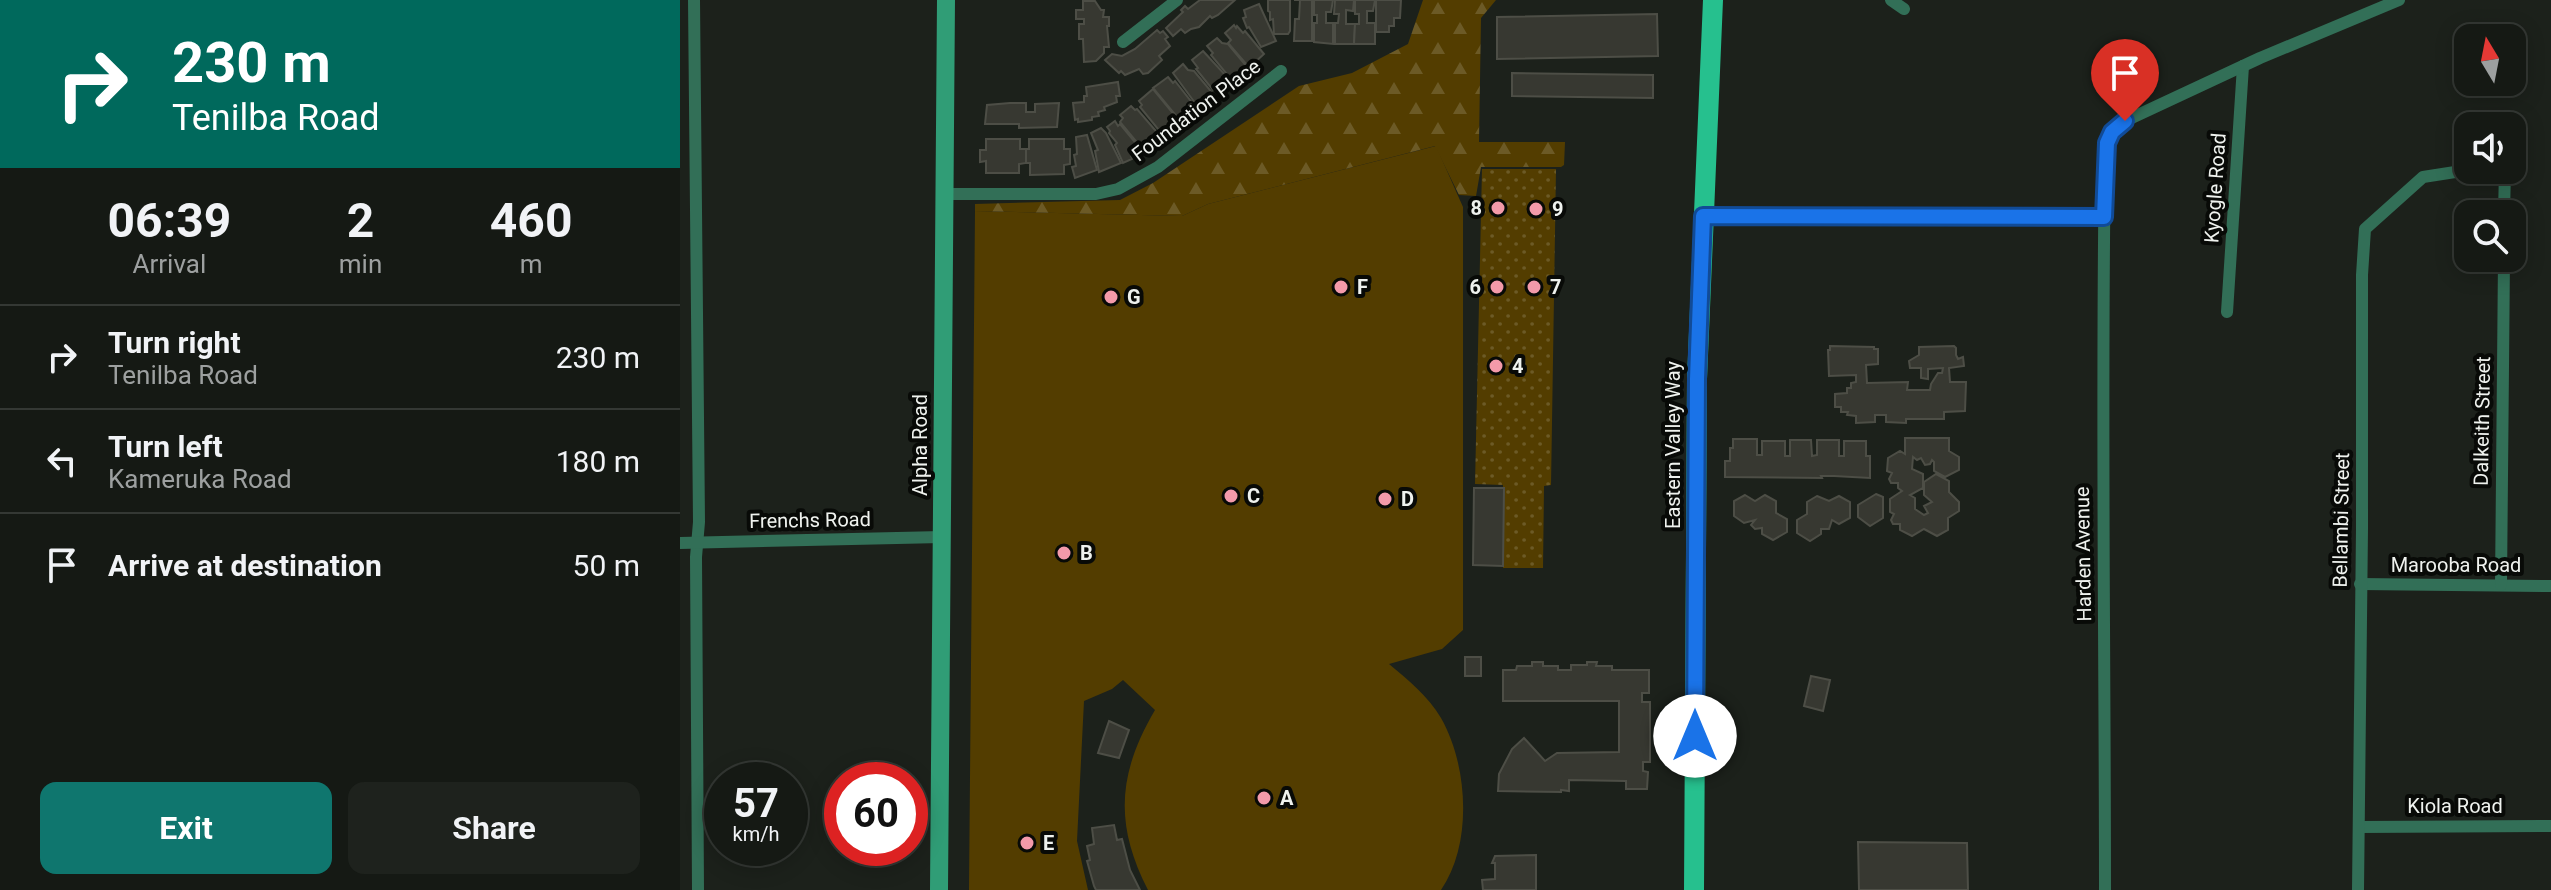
<!DOCTYPE html>
<style>
body{margin:0;font-family:Roboto,sans-serif;background:#1e221d;color:#f1f3f6;height:100vh;display:flex;flex-direction:column;font-size:30px;white-space:nowrap}
*{box-sizing:border-box;margin:0}
p{font-size:26px;color:#9da0a0}
.icon{flex:none;width:44px;height:44px;fill:none;stroke:currentColor;stroke-width:2;stroke-linecap:round;stroke-linejoin:round}
.map{position:relative;flex:1;overflow:hidden}
.drawer{display:flex;flex-direction:column;background:#151914;width:680px}
.drawer>*{flex:none}
.banner{background:#00695c;color:#fff;overflow:hidden}
.needle{width:52px;rotate:350deg}
.controls{position:absolute;left:1774px;top:24px;display:grid;gap:16px}
.controls a{display:grid;place-items:center;width:72px;height:72px;border-radius:16px;background:#151914;box-shadow:0 4px 20px #0003,0 0 0 2px #343834;font-size:40px}
.speed{position:absolute;left:24px;top:762px;display:flex;gap:16px;font-size:40px;font-weight:700;text-align:center}
.speed>*{display:grid;place-content:center;width:104px;height:104px;border-radius:50%;background:#151914;box-shadow:0 4px 20px #0003,0 0 0 2px #343834;line-height:1}
.speed small{font-size:20px;font-weight:400}
.speed .limit{border:12px solid #d22;background:#fff;color:#111}
.pin{position:absolute;display:grid;place-items:center;width:68px;height:68px;color:#fff;margin:-82px -34px;border-radius:50% 50% 50% 0;rotate:-45deg;box-shadow:0 0 8px #0007}
.pin .icon{rotate:45deg}
.me{position:absolute;width:88px;margin:-44px;rotate:0deg;stroke-linejoin:round;filter:drop-shadow(0 0 6px #0008)}
.turn{display:flex;align-items:center;gap:28px;height:168px;padding:0 40px;font-size:36px}
.turn .icon{width:104px;height:104px;stroke-width:2.5}
.turn b{display:block;font-size:56px;line-height:68px}
.eta{display:flex;justify-content:space-evenly;align-items:center;height:136px;text-align:center}
.eta b{font-size:48px;font-weight:700;line-height:56px}
.primary-button{display:flex;gap:16px;margin-top:auto;padding:16px 40px}
.primary-button a{flex:1;height:92px;border-radius:16px;background:#0f766e;color:#fff;font-size:32px;font-weight:700;line-height:92px;text-align:center}
.primary-button a+a{background:#1e221d;color:#f1f3f6}
ul{padding:0;list-style:none}
li{display:flex;align-items:center;gap:24px;height:104px;padding:0 40px;border-top:2px solid #343834}
li div{flex:1}
li b{display:block;font-size:30px}
li em{font-style:normal}
main{display:flex;flex:1;min-height:0}
.map>svg:first-child{display:block}
.grass{fill:#533d00}
.forest{fill:url(#forest-firs)}
.park{fill:url(#park-dots)}
.building{fill:#373831;stroke:#4d4e46;stroke-width:2}
.lines{fill:none;stroke-linecap:round;stroke-linejoin:round}
.minor{stroke:#326f57;stroke-width:12}
.secondary{stroke:#309d76;stroke-width:18}
.primary{stroke:#26c08e;stroke-width:20}
.route-casing{stroke:#114b97;stroke-width:20}
.route{stroke:#1a73e8;stroke-width:14}
.poi-dot{fill:#f39aaa;stroke:#080a07;stroke-width:3}
.labels{text-anchor:middle;dominant-baseline:central;stroke-width:8;stroke-linejoin:round;paint-order:stroke}
.street-label{font-size:20px;fill:#eff2ee;stroke:#080a07}
.poi-label{font-size:20px;font-weight:bold;fill:#eff2ee;stroke:#080a07;text-anchor:start}
</style>
<main>
<section class="drawer">
<div class="banner">
<div class="turn"><svg class="icon" aria-label="right" viewBox="0 0 24 24"><path d="M7 20v-9h11M14 6l5 5-5 5"/></svg><div><b>230 m</b>Tenilba Road</div></div>
</div>
<div class="eta">
<div><b>06:39</b><p>Arrival</p></div>
<div><b>2</b><p>min</p></div>
<div><b>460</b><p>m</p></div>
</div>
<ul>
<li><svg class="icon" aria-label="right" viewBox="0 0 24 24"><path d="M7 20v-9h11M14 6l5 5-5 5"/></svg><div><b>Turn right</b><p>Tenilba Road</p></div><em>230 m</em></li>
<li><svg class="icon" aria-label="left" viewBox="0 0 24 24"><path d="M17 20v-9H6M10 6l-5 5 5 5"/></svg><div><b>Turn left</b><p>Kameruka Road</p></div><em>180 m</em></li>
<li><svg class="icon" aria-label="arrive" viewBox="0 0 24 24"><path d="M6 21V4h12l-3 4 3 4H6"/></svg><div><b>Arrive at destination</b></div><em>50 m</em></li>
</ul>
<div class="primary-button"><a>Exit</a><a>Share</a></div>
</section>
<div class="map">
<svg width="1871" height="890" viewBox="0 0 1871 890">
<defs>
<pattern id="forest-firs" width="22" height="20" patternUnits="userSpaceOnUse" patternTransform="scale(2)"><rect width="22" height="20" fill="#533d00"/><path d="M5 1l3.5 6h-7zM16 11l3.5 6h-7z" fill="#6c5a26"/></pattern>
<pattern id="park-dots" width="8" height="8" patternUnits="userSpaceOnUse" patternTransform="scale(2)"><rect width="8" height="8" fill="#533d00"/><path d="M2 2h.1M6 6h.1" fill="none" stroke="#6c5a26" stroke-width="1.8" stroke-linecap="round"/></pattern>
</defs>
<rect width="100%" height="100%" fill="#1c211b"/>
<!-- grass -->
<path class="grass" d="M756 146 783 207V630L762 649 709 664C728 680 748 696 761 718 788 765 793 844 761 890H468C434 824 438 773 475 710L443 680 432 689 404 701 397 841 408 890H289L295 211 502 216 528 204Z"/>
<!-- forest -->
<polygon class="forest" points="743,0 816,0 801,18 799,142 885,142 884,165 881,167 801,167 796,196 779,195 755,146 528,204 502,216 295,211 295,204 440,200 473,183 619,86 672,73 728,44"/>
<!-- park -->
<polygon class="park" points="802,169 876,169 871,485 864,486 863,568 823,568 823,485 795,484"/>
<!-- building -->
<g class="building">
<polygon points="520,0 555,0 538,15 532,18 530,16 519,27 511,29 505,33 501,29 493,36 486,28 503,12 501,10 505,6 508,9"/>
<polygon points="588,0 610,0 610,31 608,34 594,34 593,19 590,20 590,12 588,11"/>
<polygon points="614,0 632,0 632,41 614,41 615,19 619,19 620,0"/>
<polygon points="634,0 653,0 651,12 646,12 646,23 653,23 653,44 634,42 634,23 637,23 637,15 634,15"/>
<polygon points="655,0 674,0 673,11 666,10 666,24 675,24 674,44 655,44 655,23 658,23 659,14 654,14"/>
<polygon points="675,0 695,0 693,11 687,11 687,23 695,23 695,44 674,44 675,24 679,24 679,14 675,14"/>
<polygon points="696,0 721,0 720,18 714,18 714,26 709,26 709,32 696,32"/>
<polygon points="403,1 415,1 421,10 424,10 423,17 429,17 429,26 427,26 429,47 424,47 424,53 416,61 404,62 403,39 399,39 399,24 404,24 404,19 396,19 396,10 403,10"/>
<polygon points="579,4 596,41 581,47 569,27 567,28 563,18 566,17 564,10"/>
<polygon points="977,14 978,56 817,59 817,17"/>
<polygon points="554,25 556,28 557,26 563,33 565,31 584,54 573,64 571,62 567,65 548,43 551,40 545,33"/>
<polygon points="477,30 480,33 483,31 488,37 485,39 490,46 479,56 482,60 468,73 463,74 459,69 445,75 441,71 439,73 425,60 432,54 442,56 455,49"/>
<polygon points="537,38 542,43 548,44 568,68 556,77 554,75 550,78 531,55 533,53 527,46"/>
<polygon points="523,51 548,78 549,82 539,91 536,87 533,90 516,69 518,68 512,60"/>
<polygon points="503,64 508,70 514,71 535,96 518,107 493,73"/>
<polygon points="832,73 973,75 973,98 832,96"/>
<polygon points="488,77 493,83 495,81 517,109 502,123 473,88"/>
<polygon points="438,82 440,96 436,96 437,102 424,107 425,110 418,112 419,116 412,117 412,120 398,122 398,119 395,120 393,103 404,102 404,96 407,96 406,87"/>
<polygon points="473,89 501,123 491,133 488,130 482,134 460,107 462,105 459,101"/>
<polygon points="330,103 346,103 346,112 355,112 355,104 379,103 377,127 339,128 339,124 305,124 307,105"/>
<polygon points="451,106 455,110 457,109 481,137 464,151 440,122 443,118 440,115"/>
<polygon points="435,121 438,126 440,124 459,147 451,156 452,159 443,163 435,145 437,143 429,133 430,131 427,127"/>
<polygon points="421,128 426,133 441,163 419,172 415,151 418,150 411,133"/>
<polygon points="407,135 417,170 395,178 392,167 396,166 394,155 397,154 396,137"/>
<polygon points="306,139 340,139 340,149 346,149 346,163 339,164 339,173 306,173 306,161 300,162 300,150 306,150"/>
<polygon points="349,139 384,139 384,149 390,149 390,164 384,165 384,174 350,175 350,163 346,163 346,149 349,149"/>
<polygon points="1150,346 1194,347 1194,349 1198,349 1198,364 1186,365 1187,383 1228,382 1227,390 1250,390 1251,384 1258,373 1262,373 1263,368 1248,369 1248,379 1241,378 1241,368 1230,368 1229,361 1239,355 1239,347 1274,346 1276,348 1276,355 1278,359 1283,357 1284,366 1269,368 1270,382 1286,382 1285,411 1264,412 1264,419 1226,419 1226,423 1206,422 1206,415 1195,415 1195,422 1176,423 1176,416 1167,415 1168,412 1161,412 1161,407 1155,407 1155,394 1167,393 1167,388 1171,388 1171,383 1176,382 1176,375 1149,376 1148,350 1150,350"/>
<polygon points="1225,438 1269,438 1269,451 1279,457 1279,470 1265,477 1254,471 1254,462 1252,460 1250,464 1245,465 1241,458 1237,460 1233,457 1232,469 1243,474 1243,488 1230,495 1235,498 1235,509 1244,515 1248,513 1244,506 1252,502 1244,495 1244,482 1256,474 1269,481 1269,492 1279,502 1279,511 1268,518 1268,530 1257,536 1244,529 1232,536 1220,530 1220,524 1213,524 1211,520 1214,514 1210,512 1210,499 1222,491 1218,488 1218,483 1211,483 1209,479 1212,473 1207,471 1208,458 1220,451 1225,454"/>
<polygon points="1053,439 1077,439 1077,455 1082,455 1082,441 1105,441 1105,456 1110,456 1110,440 1131,440 1132,456 1137,455 1137,440 1159,440 1159,456 1164,456 1164,441 1186,441 1186,456 1190,456 1190,478 1154,476 1141,476 1142,478 1045,477 1045,461 1050,461 1050,448 1053,448"/>
<polygon points="794,488 824,488 823,566 793,565"/>
<polygon points="1196,494 1203,497 1203,518 1190,526 1178,517 1178,505"/>
<polygon points="1065,495 1075,501 1085,495 1096,501 1096,513 1107,519 1107,532 1093,540 1082,534 1082,528 1075,529 1071,525 1075,520 1064,523 1054,516 1054,501"/>
<polygon points="1137,496 1149,501 1159,496 1170,502 1170,518 1159,524 1152,520 1149,529 1141,529 1141,534 1130,541 1117,533 1117,520 1127,514 1127,502"/>
<rect x="785" y="657" width="16" height="19"/>
<polygon points="852,662 863,662 863,666 878,666 878,670 891,670 891,665 907,665 907,662 917,662 916,666 932,666 932,670 969,670 969,693 962,693 962,702 970,702 970,762 963,762 963,771 968,772 967,789 946,789 946,781 889,780 889,791 881,790 881,792 818,791 819,774 832,749 844,738 865,761 877,753 939,752 939,701 823,701 823,670 836,670 837,666 852,666"/>
<polygon points="1131,676 1150,680 1143,711 1124,706"/>
<polygon points="429,721 449,730 439,758 418,753"/>
<polygon points="434,825 437,840 442,839 450,870 460,890 416,890 414,886 407,861 410,860 407,846 414,844 412,828"/>
<polygon points="1178,842 1287,843 1288,890 1179,890"/>
<polygon points="856,855 856,890 803,890 802,880 815,879 815,863 812,863 815,856"/>
</g>
<g class="lines">
<!-- minor -->
<g class="minor">
<polyline points="14,0 19,522 16,557 18,890"/>
<polyline points="1211,0 1224,9"/>
<polyline points="443,42 497,0"/>
<polyline points="264,194 416,194 438,189 478,167 601,71"/>
<polyline points="1824,214 1825,170"/>
<polyline points="1023,216 1424,217"/>
<polyline points="1547,312 1563,66"/>
<polyline points="0,543 262,537"/>
<polyline points="1680,584 1871,586"/>
<polyline points="1821,585 1824,258"/>
<polyline points="1679,827 1871,826"/>
<path d="M1425 890C1425 646 1421 403 1425 159L1429 137 1435 128 1445 121 1580 58 1719 0"/>
<polyline points="1678,890 1682,529 1682,275 1685,229 1743,177 1788,170"/>
</g>
<!-- secondary -->
<polyline class="secondary" points="259,890 266,0"/>
<!-- primary -->
<polyline class="primary" points="1014,890 1017,379 1033,0"/>
</g>
<g class="lines">
<defs>
<polyline id="route" points="1015,736 1017,379 1023,216 1424,217 1427,143 1432,132 1445,121"/>
</defs>
<!-- route casing -->
<use href="#route" class="route-casing"/>
<!-- route -->
<use href="#route" class="route"/>
</g>
<!-- markers -->
<g class="poi-dot">
<circle cx="818" cy="208" r="8"/>
<circle cx="856" cy="209" r="8"/>
<circle cx="661" cy="287" r="8"/>
<circle cx="817" cy="287" r="8"/>
<circle cx="854" cy="287" r="8"/>
<circle cx="431" cy="297" r="8"/>
<circle cx="816" cy="366" r="8"/>
<circle cx="551" cy="496" r="8"/>
<circle cx="705" cy="499" r="8"/>
<circle cx="384" cy="553" r="8"/>
<circle cx="584" cy="798" r="8"/>
<circle cx="347" cy="843" r="8"/>
</g>
<g class="labels">
<!-- street labels -->
<g class="street-label">
<text transform="translate(516 110) rotate(-37)">Foundation Place</text>
<text transform="translate(1535 188) rotate(-86)">Kyogle Road</text>
<text transform="translate(1802 421) rotate(-89)">Dalkeith Street</text>
<text transform="translate(240 445) rotate(-90)">Alpha Road</text>
<text transform="translate(993 445) rotate(-90)">Eastern Valley Way</text>
<text transform="translate(130 520) rotate(-1)">Frenchs Road</text>
<text transform="translate(1661 520) rotate(-89)">Bellambi Street</text>
<text transform="translate(1403 554) rotate(-91)">Harden Avenue</text>
<text x="1776" y="565">Marooba Road</text>
<text x="1775" y="806">Kiola Road</text>
</g>
<!-- poi labels -->
<g class="poi-label">
<text x="802" y="208" text-anchor="end">8</text>
<text x="872" y="209">9</text>
<text x="677" y="287">F</text>
<text x="801" y="287" text-anchor="end">6</text>
<text x="870" y="287">7</text>
<text x="447" y="297">G</text>
<text x="832" y="366">4</text>
<text x="567" y="496">C</text>
<text x="721" y="499">D</text>
<text x="400" y="553">B</text>
<text x="600" y="798">A</text>
<text x="363" y="843">E</text>
</g>
</g>
</svg>
<div class="controls">
<a><svg class="needle" viewBox="-14 -14 28 28"><path d="M0-13l5 13h-10z" fill="#e53935"/><path d="M0 13l5-13h-10z" fill="#9da0a0"/></svg></a>
<a><svg class="icon" aria-label="sound" viewBox="0 0 24 24"><path d="M4 9h4l5-4v14l-5-4H4zM17 9q2 3 0 6"/></svg></a>
<a><svg class="icon" aria-label="search" viewBox="0 0 24 24"><circle cx="10" cy="10" r="6"/><path d="M15 15l6 6"/></svg></a>
</div>
<div class="speed"><div>57<small>km/h</small></div><div class="limit">60</div></div>
<div class="pin" style="left:1445px;top:121px;background:#d93025"><svg class="icon" aria-label="arrive" viewBox="0 0 24 24"><path d="M6 21V4h12l-3 4 3 4H6"/></svg></div>
<svg class="me" style="left:1015px;top:736px" viewBox="-20 -20 40 40"><circle r="19" fill="#fff"/><path d="M0-13L10 11 0 6-10 11z" fill="#1a73e8"/></svg>
</div>
</main>
